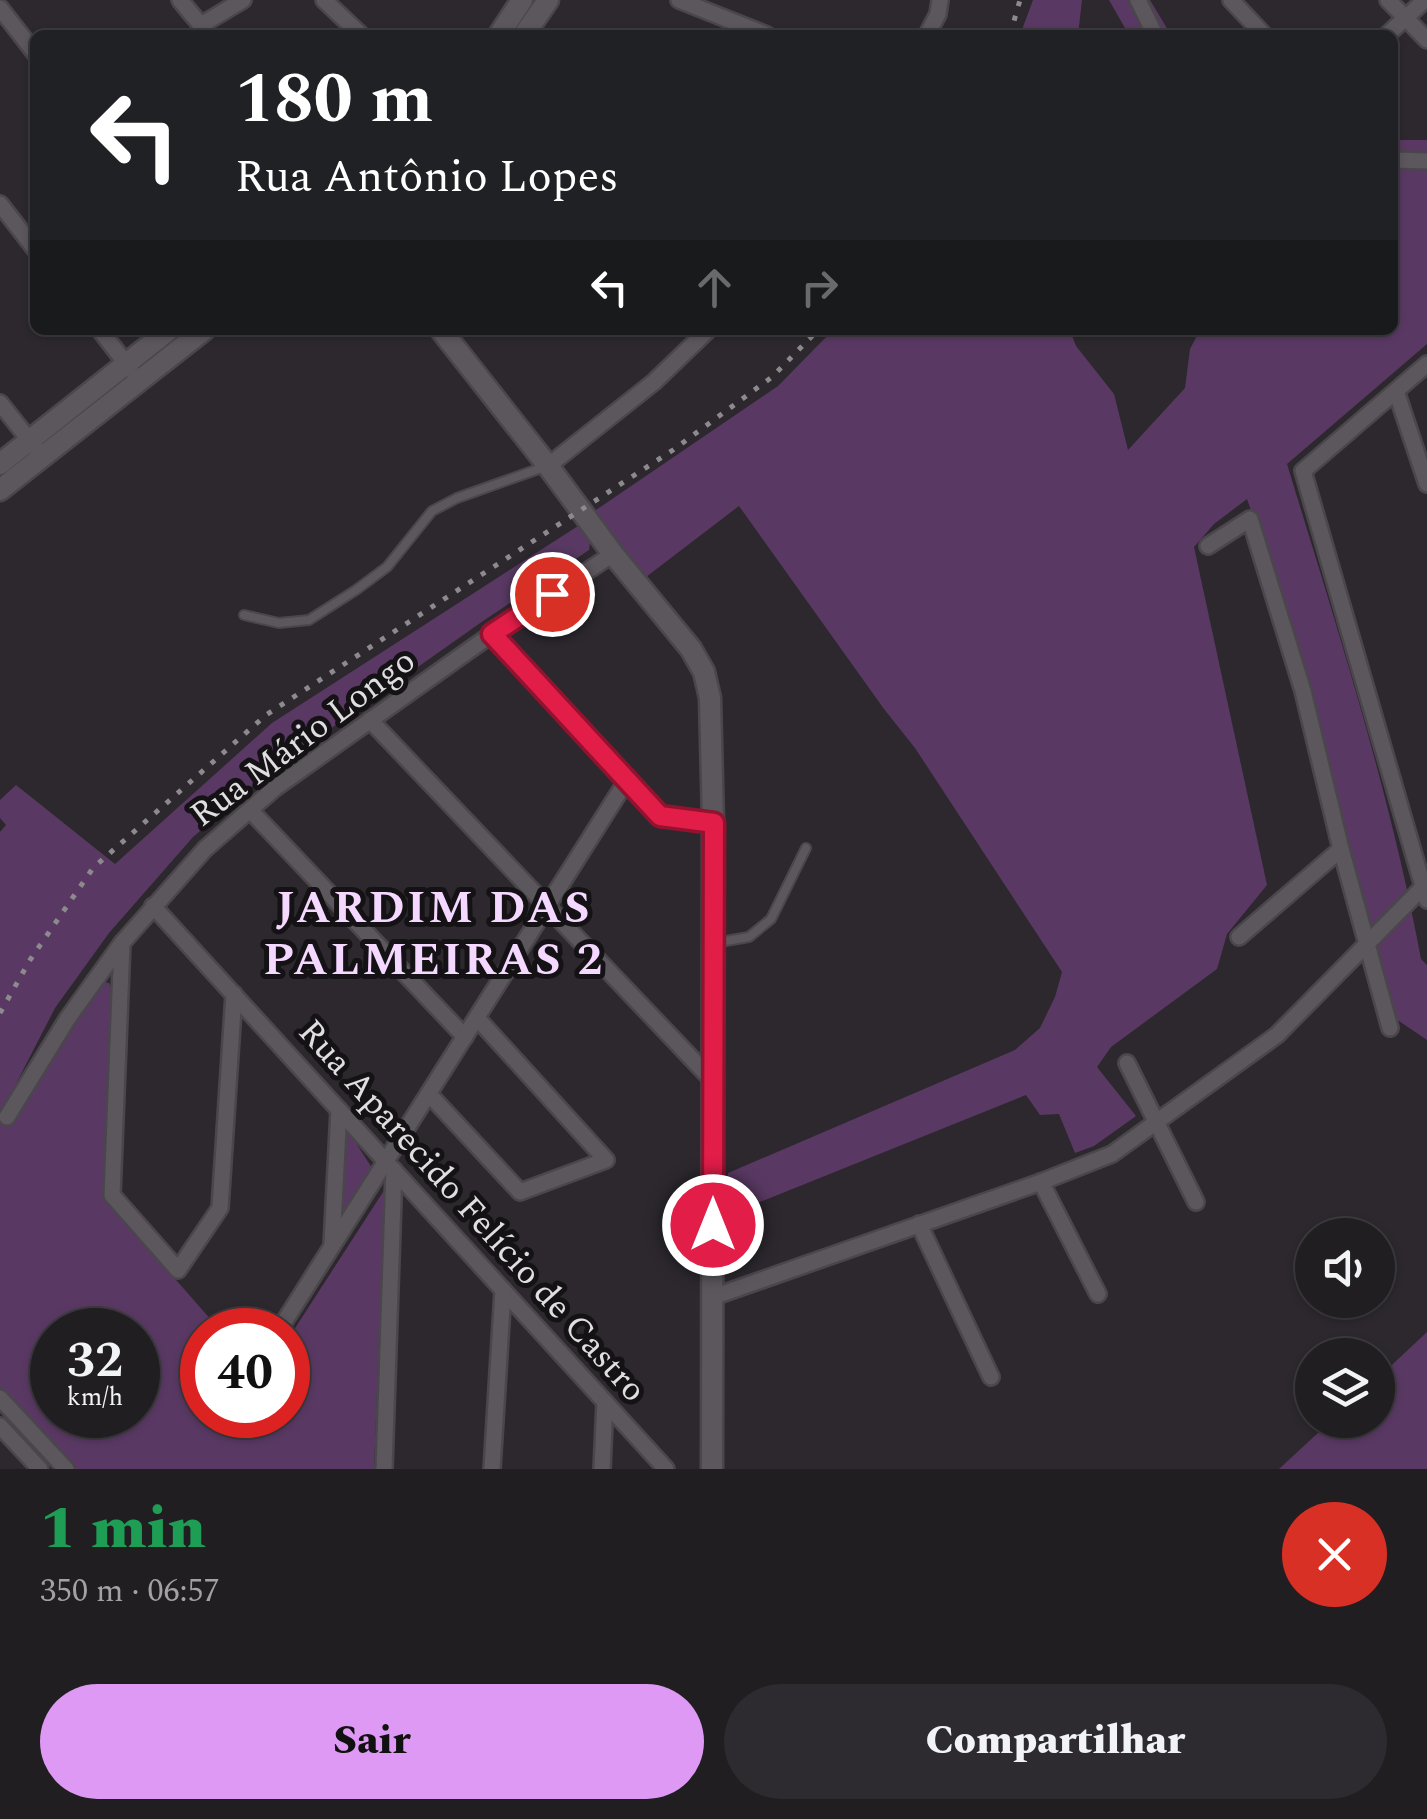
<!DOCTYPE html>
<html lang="pt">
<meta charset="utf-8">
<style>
body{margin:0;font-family:Spectral,serif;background:#2d2b2f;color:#f1f3f6;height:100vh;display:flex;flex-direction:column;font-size:38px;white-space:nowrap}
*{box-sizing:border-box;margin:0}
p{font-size:32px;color:#a2a2a5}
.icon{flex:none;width:55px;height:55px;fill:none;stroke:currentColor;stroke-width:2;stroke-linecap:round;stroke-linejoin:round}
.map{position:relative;height:1469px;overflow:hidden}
.details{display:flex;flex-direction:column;background:#211e22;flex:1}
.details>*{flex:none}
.banner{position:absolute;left:30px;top:30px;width:1368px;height:305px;border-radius:15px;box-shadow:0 2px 8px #0004,0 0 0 2px #3e3c40;background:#202124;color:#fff;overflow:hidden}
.fabs{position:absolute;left:1295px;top:1218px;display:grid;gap:20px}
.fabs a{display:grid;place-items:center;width:100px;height:100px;border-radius:50%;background:#211e22;box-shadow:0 2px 8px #0004,0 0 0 2px #3e3c40;font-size:50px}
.speed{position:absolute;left:30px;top:1308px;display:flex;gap:20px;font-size:50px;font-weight:700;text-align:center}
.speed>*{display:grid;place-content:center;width:130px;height:130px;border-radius:50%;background:#211e22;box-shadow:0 2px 8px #0004,0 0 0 2px #3e3c40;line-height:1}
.speed small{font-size:25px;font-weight:400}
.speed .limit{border:15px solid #d22;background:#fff;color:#111}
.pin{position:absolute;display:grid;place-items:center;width:85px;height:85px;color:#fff;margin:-42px;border:5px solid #fff;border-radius:50%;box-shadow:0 2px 10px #0007}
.me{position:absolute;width:110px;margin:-55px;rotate:0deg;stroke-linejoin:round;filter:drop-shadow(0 0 8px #0008)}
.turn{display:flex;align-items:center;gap:35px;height:210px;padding:0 40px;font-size:45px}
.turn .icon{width:130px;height:130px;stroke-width:2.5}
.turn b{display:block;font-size:70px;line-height:85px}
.lanes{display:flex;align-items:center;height:95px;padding:0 40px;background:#0003;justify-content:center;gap:50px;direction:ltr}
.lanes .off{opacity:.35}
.round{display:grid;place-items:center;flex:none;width:105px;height:105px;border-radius:52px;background:#2d2b2f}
.headline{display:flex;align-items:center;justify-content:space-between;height:170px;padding:0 40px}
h1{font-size:60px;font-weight:800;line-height:75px;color:#1e9e55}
.action{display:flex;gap:20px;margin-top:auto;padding:20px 40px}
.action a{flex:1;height:115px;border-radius:60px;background:#dd99f3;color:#111;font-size:40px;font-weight:800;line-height:115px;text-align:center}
.action a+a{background:#2d2b2f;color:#f1f3f6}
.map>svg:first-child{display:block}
.green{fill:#593963;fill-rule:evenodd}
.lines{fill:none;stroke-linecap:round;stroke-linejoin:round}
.service-casing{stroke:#4a464b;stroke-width:12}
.minor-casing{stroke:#4a464b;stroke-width:20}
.tertiary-casing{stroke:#4a464b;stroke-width:25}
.service{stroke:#5b575d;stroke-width:8}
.minor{stroke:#5b575d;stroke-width:15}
.tertiary{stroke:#5b575d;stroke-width:20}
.rail{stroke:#8d8a8e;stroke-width:5;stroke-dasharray:5 10;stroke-linecap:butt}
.route-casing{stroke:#92132f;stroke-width:25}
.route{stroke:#e11d48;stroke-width:18}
.labels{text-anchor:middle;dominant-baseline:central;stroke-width:10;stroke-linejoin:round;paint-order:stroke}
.street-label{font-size:35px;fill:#e0dee1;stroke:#141214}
.district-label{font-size:45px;font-weight:bold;letter-spacing:2.5px;fill:#f5d8ff;stroke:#141214}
</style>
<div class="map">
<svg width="1427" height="1469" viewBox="0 0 1427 1469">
<rect width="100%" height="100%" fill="#2c282e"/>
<!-- green -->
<g class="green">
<polygon points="1033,0 1082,0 1078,35 1020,35"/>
<polygon points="1109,0 1150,0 1171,35 1129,35"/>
<path d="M1393 140H1427V344L1287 464C1337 628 1390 791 1421 959L1427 965V1040L1396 1019 1372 939 1296 640 1247 499 1214 524 1194 547 1267 885 1227 934 1217 969 1111 1047 1097 1067 1136 1116 1094 1146 1075 1153 1059 1114 1040 1115 1026 1095 725 1216 728 1173 1015 1050 1040 1028 1055 997 1062 972 915 748 884 709 739 506 646 577 593 512 778 386 833 330H1070L1076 346 1114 394 1128 450 1185 388 1190 349 1200 330H1392Z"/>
<path d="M578 526 590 543 589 550 483 621 265 775 193 837 109 933 55 1008 0 1115 12 1122 72 1020 103 982 109 983 112 989 104 1198 220 1330H202V1415H288V1339L385 1189 374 1469H72L0 1392V832L6 825 0 818V800L16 785 115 864 272 723ZM52 1330H138V1415H52Z"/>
<polygon points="345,1126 372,1168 342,1215"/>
<polygon points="1427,1332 1427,1469 1279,1469 1332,1420 1378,1420 1378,1378"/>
</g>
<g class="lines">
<defs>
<g id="service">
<polyline points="244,615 279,623 309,620 356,590 387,567 432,511 457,498 547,466"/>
<polyline points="714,943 749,937 771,919 806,848"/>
</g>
<g id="minor">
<polyline points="180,0 209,35"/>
<polyline points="324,0 361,35"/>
<polyline points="679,0 767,35"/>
<polyline points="1138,0 1155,35"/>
<polyline points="1231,0 1264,35"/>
<polyline points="1388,0 1427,40"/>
<polyline points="0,8 35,53"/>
<polyline points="201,25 243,0"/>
<polyline points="927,35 938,14 940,0"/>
<polyline points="1387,35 1425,0"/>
<polyline points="1392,160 1427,161"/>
<polyline points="0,204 35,249"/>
<polyline points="100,330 131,370"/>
<polyline points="1427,364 1303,471 1427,900"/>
<polyline points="1396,391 1427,484"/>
<polyline points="0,403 42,456"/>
<polyline points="548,466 654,382 708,330"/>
<polyline points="1208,546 1250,519 1303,691 1341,849 1390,1028"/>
<polyline points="492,634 660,816 713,823"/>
<polyline points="370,720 714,1082"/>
<polyline points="250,810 465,1037"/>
<polyline points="153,906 666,1469"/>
<polyline points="1239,937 1341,849"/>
<polyline points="122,943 112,1195 178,1270 220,1208 234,994"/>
<polyline points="1127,1063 1196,1202"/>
<polyline points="429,1094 520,1192 606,1160 477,1018"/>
<polyline points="7,1117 68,1018 122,943 205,849 275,788 492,634 613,554"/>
<polyline points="1041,1182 1098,1294"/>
<polyline points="919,1224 991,1377"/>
<polyline points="332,1244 339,1110"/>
<polyline points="713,1297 1041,1182 1112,1154 1277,1035 1427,883"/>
<polyline points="279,1330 627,780"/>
<polyline points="0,1398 66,1469"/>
<polyline points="0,1426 40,1469"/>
<polyline points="384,1469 394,1170"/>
<polyline points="492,1469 503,1290"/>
<polyline points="602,1469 605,1402"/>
</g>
<g id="tertiary">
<polyline points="499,35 522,0"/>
<polyline points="524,35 548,0"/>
<polyline points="441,330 548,466 613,554 691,649 704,672 710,698 713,823 712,1469"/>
<polyline points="0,464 169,330"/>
<polyline points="0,490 204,330"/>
</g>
</defs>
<!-- service casing -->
<use href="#service" class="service-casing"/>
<!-- minor casing -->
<use href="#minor" class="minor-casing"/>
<!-- tertiary casing -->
<use href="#tertiary" class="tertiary-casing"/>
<!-- service -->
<use href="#service" class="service"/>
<!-- minor -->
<use href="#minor" class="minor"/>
<!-- tertiary -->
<use href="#tertiary" class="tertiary"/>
<!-- rail -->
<g class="rail">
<polyline points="1010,35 1020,0"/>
<polyline points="0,1013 30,960 93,868 266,715 673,450 772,377 818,330"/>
</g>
</g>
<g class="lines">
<defs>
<polyline id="route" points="552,594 492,634 660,816 714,823 713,1225"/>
</defs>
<!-- route casing -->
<use href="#route" class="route-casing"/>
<!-- route -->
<use href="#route" class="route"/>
</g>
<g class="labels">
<!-- street labels -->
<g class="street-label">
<text transform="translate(303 738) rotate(-37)">Rua Mário Longo</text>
<text transform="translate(472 1211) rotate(48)">Rua Aparecido Felício de Castro</text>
</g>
<!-- district labels -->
<g class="district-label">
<text x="434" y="908">JARDIM DAS<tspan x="434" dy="52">PALMEIRAS 2</tspan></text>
</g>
</g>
</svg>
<div class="fabs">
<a><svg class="icon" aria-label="sound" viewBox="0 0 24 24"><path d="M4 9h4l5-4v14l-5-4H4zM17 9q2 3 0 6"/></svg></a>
<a><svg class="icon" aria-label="layers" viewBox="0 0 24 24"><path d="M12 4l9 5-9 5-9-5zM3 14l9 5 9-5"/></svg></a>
</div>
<div class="speed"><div>32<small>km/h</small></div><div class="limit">40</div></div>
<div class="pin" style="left:552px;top:594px;background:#d93025"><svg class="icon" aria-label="arrive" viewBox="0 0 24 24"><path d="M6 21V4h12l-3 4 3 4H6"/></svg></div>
<svg class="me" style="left:713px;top:1225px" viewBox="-20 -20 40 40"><circle r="17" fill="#e11d48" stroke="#fff" stroke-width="3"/><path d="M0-11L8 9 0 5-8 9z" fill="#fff"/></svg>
<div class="banner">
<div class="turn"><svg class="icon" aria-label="left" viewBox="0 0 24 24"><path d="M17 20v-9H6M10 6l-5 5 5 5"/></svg><div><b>180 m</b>Rua Antônio Lopes</div></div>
<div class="lanes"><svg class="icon" aria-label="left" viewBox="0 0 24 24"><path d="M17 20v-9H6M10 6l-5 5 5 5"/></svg><svg class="icon off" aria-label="ahead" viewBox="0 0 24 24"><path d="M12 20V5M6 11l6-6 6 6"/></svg><svg class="icon off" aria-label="right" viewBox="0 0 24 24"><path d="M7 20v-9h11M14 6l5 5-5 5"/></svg></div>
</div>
</div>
<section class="details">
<div class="headline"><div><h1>1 min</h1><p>350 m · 06:57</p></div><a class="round" style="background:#d93025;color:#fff"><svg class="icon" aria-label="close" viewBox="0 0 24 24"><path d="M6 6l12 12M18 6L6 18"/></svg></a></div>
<div class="action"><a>Sair</a><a>Compartilhar</a></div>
</section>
